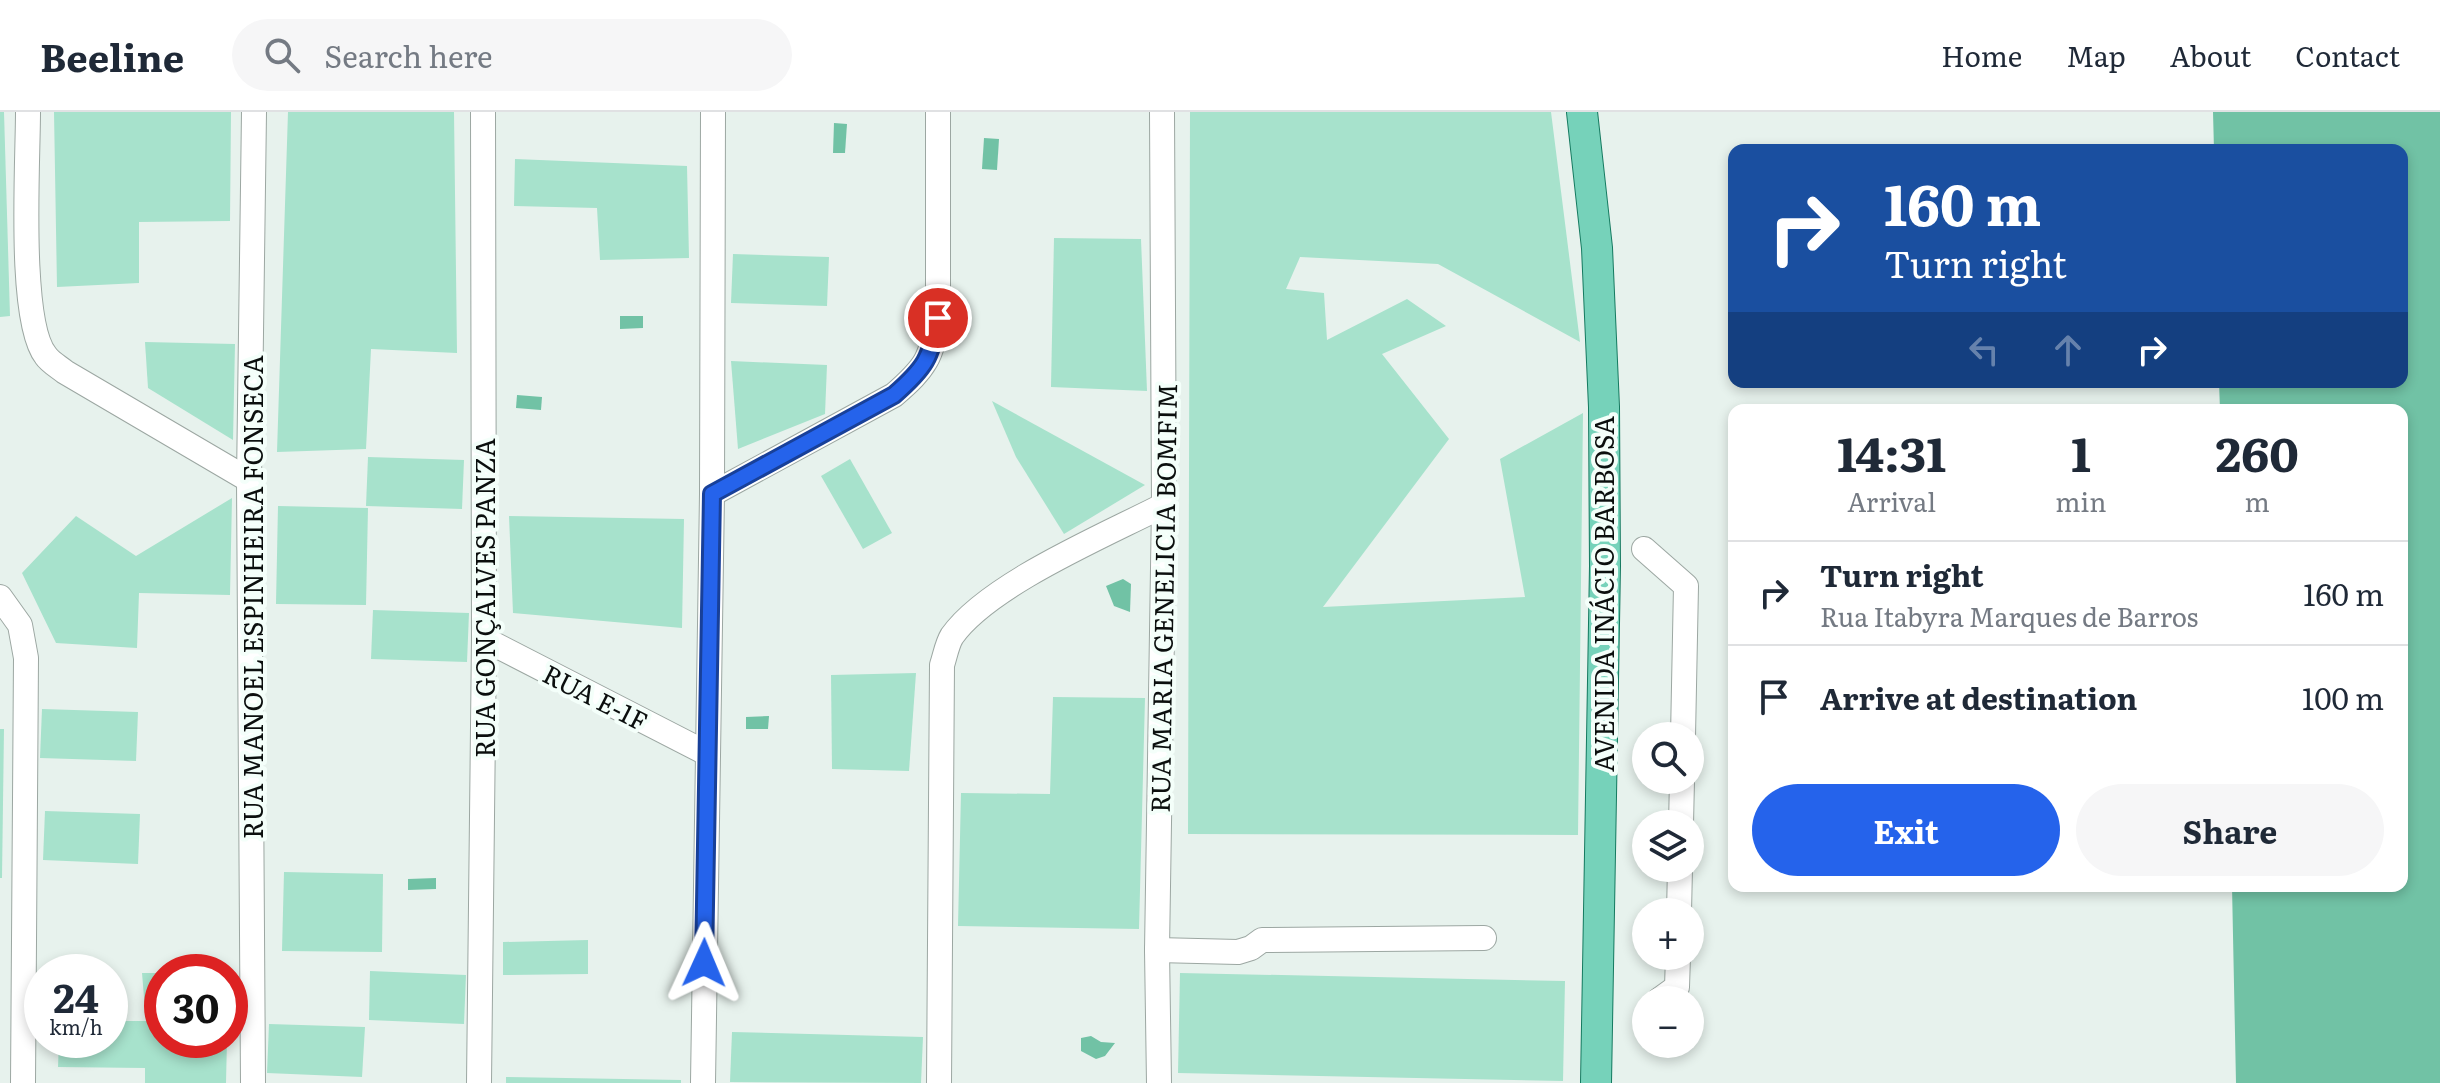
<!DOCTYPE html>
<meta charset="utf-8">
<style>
body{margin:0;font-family:Literata,serif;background:#f6f6f7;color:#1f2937;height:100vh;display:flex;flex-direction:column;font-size:30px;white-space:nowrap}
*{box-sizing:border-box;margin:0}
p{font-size:26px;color:#747a83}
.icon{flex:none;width:44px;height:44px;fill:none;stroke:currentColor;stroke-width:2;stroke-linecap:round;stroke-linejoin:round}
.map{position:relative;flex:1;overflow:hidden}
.side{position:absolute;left:1728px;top:292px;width:680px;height:488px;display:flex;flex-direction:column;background:#fff;border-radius:16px;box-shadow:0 4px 12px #0003}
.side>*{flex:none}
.banner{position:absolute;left:1728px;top:32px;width:680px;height:244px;border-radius:16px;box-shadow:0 4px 12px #0003;background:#1a4fa0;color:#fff;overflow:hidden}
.tools{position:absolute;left:1632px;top:610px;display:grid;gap:16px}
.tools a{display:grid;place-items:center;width:72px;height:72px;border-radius:50%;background:#fff;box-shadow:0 4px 12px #0003;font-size:40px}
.speed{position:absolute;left:24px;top:842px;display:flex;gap:16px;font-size:40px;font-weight:700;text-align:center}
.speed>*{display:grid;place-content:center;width:104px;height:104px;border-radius:50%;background:#fff;box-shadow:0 4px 12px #0003;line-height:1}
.speed small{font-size:20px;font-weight:400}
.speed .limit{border:12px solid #d22;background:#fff;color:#111}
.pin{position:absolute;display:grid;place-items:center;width:68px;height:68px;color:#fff;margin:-34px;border:4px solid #fff;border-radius:50%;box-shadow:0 2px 8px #0007}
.me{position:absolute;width:88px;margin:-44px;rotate:1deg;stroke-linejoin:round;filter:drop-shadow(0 0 6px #0008)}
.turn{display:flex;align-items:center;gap:28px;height:168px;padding:0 24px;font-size:36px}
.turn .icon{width:104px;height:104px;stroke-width:2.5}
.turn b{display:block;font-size:56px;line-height:68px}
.lanes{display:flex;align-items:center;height:76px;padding:0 24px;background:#0003;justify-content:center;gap:40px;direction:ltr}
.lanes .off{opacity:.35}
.eta{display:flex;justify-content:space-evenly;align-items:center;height:136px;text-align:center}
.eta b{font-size:48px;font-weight:700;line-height:56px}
.button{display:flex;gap:16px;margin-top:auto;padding:16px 24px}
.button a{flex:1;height:92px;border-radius:48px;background:#2563eb;color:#fff;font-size:32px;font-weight:700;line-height:92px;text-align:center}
.button a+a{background:#f6f6f7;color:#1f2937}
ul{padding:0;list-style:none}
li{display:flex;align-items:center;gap:24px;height:104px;padding:0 24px;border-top:2px solid #e0e1e3}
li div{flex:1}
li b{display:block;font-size:30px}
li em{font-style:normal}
header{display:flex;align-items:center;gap:48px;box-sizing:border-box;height:112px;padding:0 40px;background:#fff;border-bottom:2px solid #e0e1e3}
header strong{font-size:38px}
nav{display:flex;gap:44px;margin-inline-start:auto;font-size:28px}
.search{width:560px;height:72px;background:#f6f6f7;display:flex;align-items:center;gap:20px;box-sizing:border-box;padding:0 28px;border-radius:44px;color:#747a83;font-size:30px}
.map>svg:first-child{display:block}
.green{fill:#a7e2cc}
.water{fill:#71c2a5}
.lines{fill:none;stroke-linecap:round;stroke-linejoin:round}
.minor-casing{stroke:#9ca7a2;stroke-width:26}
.major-casing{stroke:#157a60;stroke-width:32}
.minor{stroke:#fff;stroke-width:24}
.major{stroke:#76d2ba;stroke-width:30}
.route-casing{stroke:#184099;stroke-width:20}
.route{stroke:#2563eb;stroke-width:14}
.labels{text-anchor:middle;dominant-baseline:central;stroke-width:8;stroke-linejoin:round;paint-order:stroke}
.street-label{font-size:26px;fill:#0b0f0e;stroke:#f4fffa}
</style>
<header>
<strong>Beeline</strong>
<div class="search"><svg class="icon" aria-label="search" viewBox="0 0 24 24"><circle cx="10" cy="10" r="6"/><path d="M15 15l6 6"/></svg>Search here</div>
<nav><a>Home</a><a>Map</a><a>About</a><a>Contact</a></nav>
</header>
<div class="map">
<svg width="2440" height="971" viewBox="0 0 2440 971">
<rect width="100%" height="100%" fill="#e7f2ed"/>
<!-- green -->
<g class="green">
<polygon points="0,0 4,0 10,204 0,205"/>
<polygon points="54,0 231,0 230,109 139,110 139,171 57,175"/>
<polygon points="288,0 454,0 457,241 371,237 366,337 277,340"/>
<polygon points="1190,0 1551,0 1580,230 1438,152 1300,145 1286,177 1324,181 1327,228 1407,187 1446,214 1382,242 1449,327 1323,495 1525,485 1500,347 1583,301 1578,723 1188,722"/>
<polygon points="515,47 687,54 689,146 600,148 597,96 514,94"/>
<polygon points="1054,126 1141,127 1147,279 1051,275"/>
<polygon points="733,142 829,145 827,194 731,191"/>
<polygon points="145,230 235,232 233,328 148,276"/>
<polygon points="731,249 827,253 825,302 738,337"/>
<polygon points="992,289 1145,373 1064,422 1016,345"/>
<polygon points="368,345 464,348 462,397 366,394"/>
<polygon points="850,347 892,421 863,437 821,364"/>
<polygon points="232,386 230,483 139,481 137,536 56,531 22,461 76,404 136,444"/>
<polygon points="278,394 368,396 366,493 276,492"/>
<polygon points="509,404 684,407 682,516 513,501"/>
<polygon points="373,498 469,501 467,550 371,547"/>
<polygon points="916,561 909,659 832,657 831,563"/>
<polygon points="1053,585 1145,586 1139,817 958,814 961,681 1050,682"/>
<polygon points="42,597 138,600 136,649 40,646"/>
<polygon points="0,617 4,617 2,766 0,766"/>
<polygon points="45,699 140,702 138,752 43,748"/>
<polygon points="284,760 383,762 382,840 282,839"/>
<polygon points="588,828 588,862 503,863 503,830"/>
<polygon points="370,859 466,863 464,912 369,908"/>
<polygon points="142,861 162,861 162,928 227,928 226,971 145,971 145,956 58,955 59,928 110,928 110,909 146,909"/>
<polygon points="1180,861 1565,869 1563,969 1178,961"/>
<polygon points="269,912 365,915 362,965 267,961"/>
<polygon points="732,920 923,925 921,971 730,970"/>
<polygon points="506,965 681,968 681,971 506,971"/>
</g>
<!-- water -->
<g class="water">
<polygon points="2213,0 2440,0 2440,971 2236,971 2232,774 2402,774 2402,298 2220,298 2219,270 2402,270 2402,38 2214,38"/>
<polygon points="834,11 847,12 845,41 833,41"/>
<polygon points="984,26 999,27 997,58 982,57"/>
<polygon points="620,204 643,204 643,216 620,217"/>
<polygon points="517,283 542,285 541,298 516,296"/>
<polygon points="1123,467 1131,472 1130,500 1114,494 1106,474"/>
<polygon points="769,604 768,617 746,617 746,605"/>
<polygon points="436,766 436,777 408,778 408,767"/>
<polygon points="1091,924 1101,930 1115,931 1105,944 1096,947 1081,939 1081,926"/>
</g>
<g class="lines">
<defs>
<g id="minor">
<path d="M28 0C28 50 18 210 46 244 50 250 59 255 65 260L249 368"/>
<path d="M712 382 894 283C926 255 931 247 938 206V0"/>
<polyline points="1644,437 1686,474 1683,624"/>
<polyline points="0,485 20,513 26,546 23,971"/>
<polyline points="484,527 708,642"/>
<polyline points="1681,712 1682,668"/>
<polyline points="1679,800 1680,756"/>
<polyline points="1157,838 1238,840 1251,836 1262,828 1484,826"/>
<polyline points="1659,888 1677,875 1678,844"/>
<polyline points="253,971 249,368 254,0"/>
<polyline points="479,971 484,527 483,0"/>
<polyline points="703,971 712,382 713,0"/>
<path d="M939 971 942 553C945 544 947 532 952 524 989 472 1106 423 1164 393"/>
<polyline points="1159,971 1157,838 1164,393 1162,0"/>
</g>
<polyline id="major" points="1582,0 1597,136 1604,295 1605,454 1596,971"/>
</defs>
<!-- minor casing -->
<use href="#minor" class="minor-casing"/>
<!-- major casing -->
<use href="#major" class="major-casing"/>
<!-- minor -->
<use href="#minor" class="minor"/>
<!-- major -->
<use href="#major" class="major"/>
</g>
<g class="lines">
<defs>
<path id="route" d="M704 851 712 382 894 283C925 256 931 246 938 206"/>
</defs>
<!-- route casing -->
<use href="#route" class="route-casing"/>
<!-- route -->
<use href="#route" class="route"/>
</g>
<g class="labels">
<!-- street labels -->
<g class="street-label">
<text transform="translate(1602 482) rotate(-90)">AVENIDA INÁCIO BARBOSA</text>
<text transform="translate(251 485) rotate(-90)">RUA MANOEL ESPINHEIRA FONSECA</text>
<text transform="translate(483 486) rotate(-90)">RUA GONÇALVES PANZA</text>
<text transform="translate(1162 486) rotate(-89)">RUA MARIA GENELICIA BOMFIM</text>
<text transform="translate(596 584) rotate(27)">RUA E-1F</text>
</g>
</g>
</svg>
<div class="tools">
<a><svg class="icon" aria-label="search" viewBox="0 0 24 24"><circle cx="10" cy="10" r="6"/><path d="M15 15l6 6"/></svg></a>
<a><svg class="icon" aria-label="layers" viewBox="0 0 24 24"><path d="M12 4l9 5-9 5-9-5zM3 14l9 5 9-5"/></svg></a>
<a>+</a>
<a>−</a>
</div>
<div class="speed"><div>24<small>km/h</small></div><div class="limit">30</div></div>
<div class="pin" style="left:938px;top:206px;background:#d93025"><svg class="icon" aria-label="arrive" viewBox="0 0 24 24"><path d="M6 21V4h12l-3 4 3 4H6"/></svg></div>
<svg class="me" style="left:704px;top:851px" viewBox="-20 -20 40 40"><path d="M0-17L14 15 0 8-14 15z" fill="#2563eb" stroke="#fff" stroke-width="4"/></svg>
<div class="banner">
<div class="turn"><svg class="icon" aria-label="right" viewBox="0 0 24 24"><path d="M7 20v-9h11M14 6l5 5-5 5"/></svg><div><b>160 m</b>Turn right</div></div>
<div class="lanes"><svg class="icon off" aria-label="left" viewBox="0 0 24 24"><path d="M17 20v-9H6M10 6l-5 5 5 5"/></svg><svg class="icon off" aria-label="ahead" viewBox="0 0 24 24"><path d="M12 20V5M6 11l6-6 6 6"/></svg><svg class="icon" aria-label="right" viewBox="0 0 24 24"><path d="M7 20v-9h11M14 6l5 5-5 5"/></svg></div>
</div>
<section class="side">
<div class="eta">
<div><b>14:31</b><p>Arrival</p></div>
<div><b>1</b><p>min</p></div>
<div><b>260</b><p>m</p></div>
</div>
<ul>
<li><svg class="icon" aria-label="right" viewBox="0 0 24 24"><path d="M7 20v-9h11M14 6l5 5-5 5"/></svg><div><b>Turn right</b><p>Rua Itabyra Marques de Barros</p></div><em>160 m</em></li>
<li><svg class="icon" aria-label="arrive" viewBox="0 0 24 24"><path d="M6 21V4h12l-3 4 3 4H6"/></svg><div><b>Arrive at destination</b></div><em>100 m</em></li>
</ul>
<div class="button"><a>Exit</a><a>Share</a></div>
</section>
</div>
